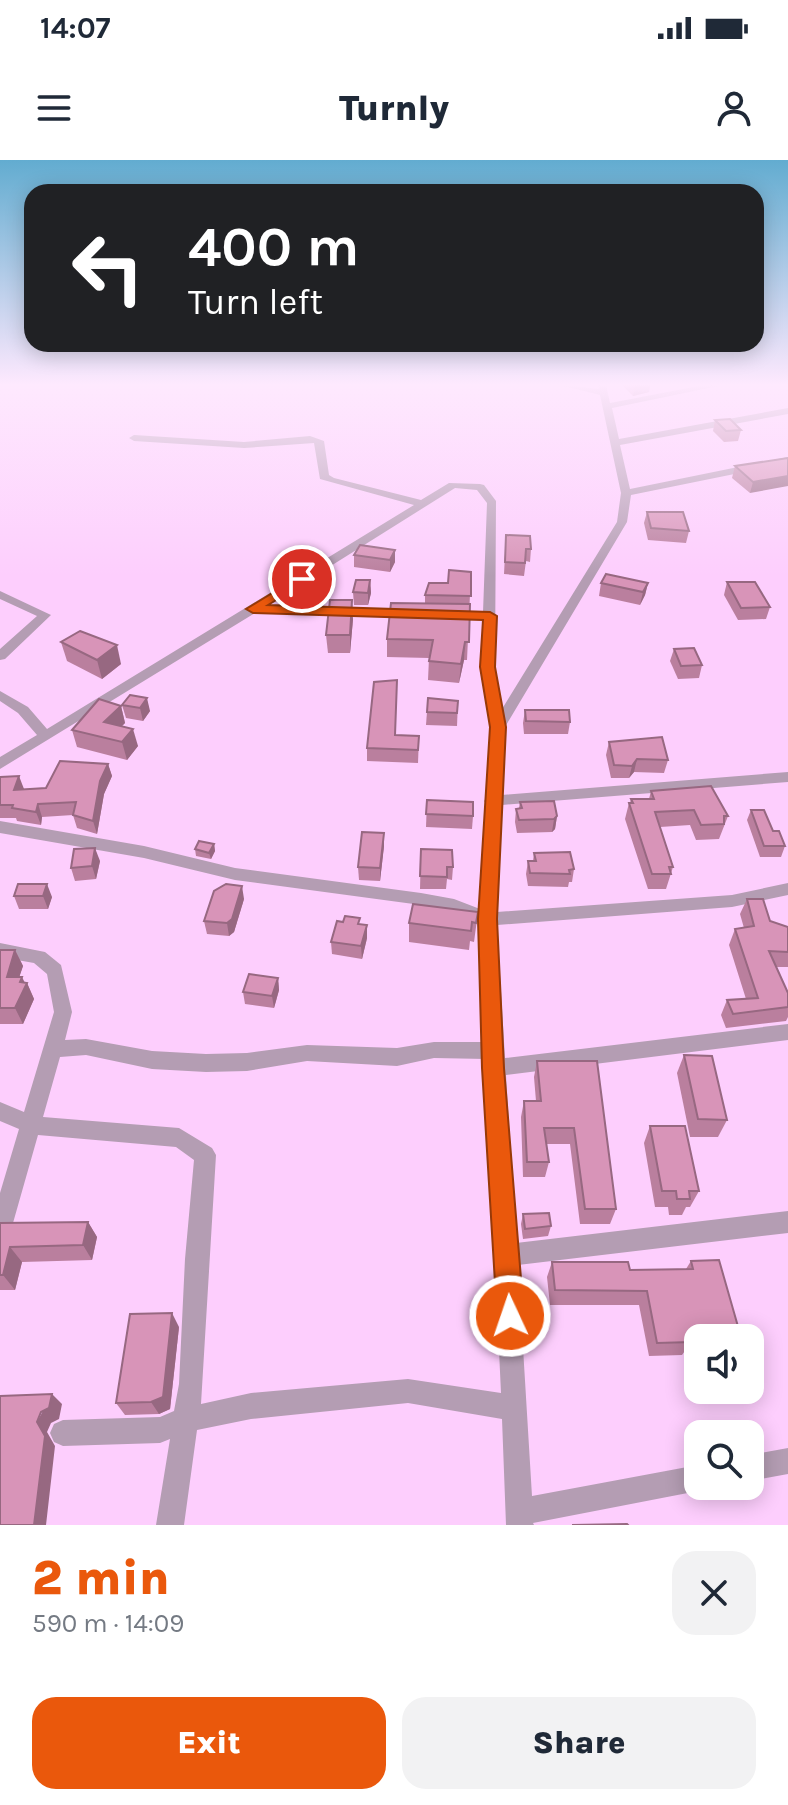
<!DOCTYPE html>
<meta charset="utf-8">
<style>
body{margin:0;font-family:Karla,sans-serif;background:#f2f2f3;color:#1f2937;height:100vh;display:flex;flex-direction:column;font-size:30px;white-space:nowrap}
*{box-sizing:border-box;margin:0}
p{font-size:26px;color:#747a83}
.icon{flex:none;width:44px;height:44px;fill:none;stroke:currentColor;stroke-width:2;stroke-linecap:round;stroke-linejoin:round}
.map{position:relative;height:1365px;overflow:hidden}
.details{display:flex;flex-direction:column;background:#fff;flex:1}
.details>*{flex:none}
.banner{position:absolute;left:24px;top:24px;width:740px;height:168px;border-radius:24px;box-shadow:0 4px 20px #0003;background:#202124;color:#fff;overflow:hidden}
.fabs{position:absolute;left:684px;top:1164px;display:grid;gap:16px}
.fabs a{display:grid;place-items:center;width:80px;height:80px;border-radius:16px;background:#fff;box-shadow:0 4px 20px #0003;font-size:40px}
.pin{position:absolute;display:grid;place-items:center;width:68px;height:68px;color:#fff;margin:-34px;border:4px solid #fff;border-radius:50%;box-shadow:0 2px 8px #0007}
.me{position:absolute;width:88px;margin:-44px;rotate:357deg;stroke-linejoin:round;filter:drop-shadow(0 0 6px #0008)}
.turn{display:flex;align-items:center;gap:28px;height:168px;padding:0 32px;font-size:36px}
.turn .icon{width:104px;height:104px;stroke-width:2.5}
.turn b{display:block;font-size:56px;line-height:68px}
.round{display:grid;place-items:center;flex:none;width:84px;height:84px;border-radius:24px;background:#f2f2f3}
.overview{display:flex;align-items:center;justify-content:space-between;height:136px;padding:0 32px}
h1{font-size:48px;font-weight:800;line-height:60px;color:#ea580c}
.cta{display:flex;gap:16px;margin-top:auto;padding:16px 32px}
.cta a{flex:1;height:92px;border-radius:24px;background:#ea580c;color:#fff;font-size:32px;font-weight:800;line-height:92px;text-align:center}
.cta a+a{background:#f2f2f3;color:#1f2937}
.status{display:flex;justify-content:space-between;align-items:center;height:56px;padding:0 40px;background:#fff;direction:ltr}
.status svg{height:22px;fill:currentColor}
header{display:flex;justify-content:space-between;align-items:center;height:104px;padding:0 32px;background:#fff;font-size:36px;font-weight:800}
.map>svg:first-child{display:block}
.lines{fill:none;stroke-linecap:round;stroke-linejoin:round}
.minor{fill:#b49db3;fill-rule:evenodd}
.wall{fill:#ba7f9e}
.shaded-wall{fill:#976881}
.building{fill:#d894b8;stroke:#976881;stroke-width:2}
.route{fill:#ea580c;stroke:#983908;stroke-width:2}
</style>
<div class="status"><b>14:07</b><svg viewBox="0 0 49 12"><path d="M0 12V9h3v3zM5 12V6h3v6zM10 12V3h3v9zM15 12V0h3v12zM26 1h20v11H26zM47 4h2v5h-2z"/></svg></div>
<header><svg class="icon" aria-label="menu" viewBox="0 0 24 24"><path d="M4 6h16M4 12h16M4 18h16"/></svg>Turnly<svg class="icon" aria-label="person" viewBox="0 0 24 24"><circle cx="12" cy="8" r="4"/><path d="M4 21q1-7 8-7t8 7"/></svg></header>
<div class="map">
<svg width="788" height="1365" viewBox="0 0 788 1365">
<rect width="100%" height="100%" fill="#fdcefd"/>
<g class="lines">
<!-- minor -->
<g class="minor">
<path d="M560 225 599 229 598 225H606L610 243 704 225H723L612 248 619 279 788 248V254L620 285 630 329 788 297V303L631 335 627 362 505 567 502 635 788 612V622L502 645 497 752 732 735 788 723V735L732 747 497 765 505 898 788 864V880L506 915 516 1083 788 1051V1073L518 1105 532 1336 698 1305V1326H708L698 1331 533 1363 534 1365H506L502 1259 408 1243 251 1259 197 1270 184 1365H156L170 1279 160 1283 63 1286 54 1282 50 1273 54 1264 63 1260 160 1257 174 1251 179 1224 185 1099 194 1000 176 987 38 975 11 1070 8 1078 0 1081V1033L19 969 0 961V942L24 952 54 852 47 814 34 803 0 797V783L45 792 61 805 72 852 65 880 86 879 152 891 206 894 247 893 307 885 397 888 434 882H485L480 763 452 752 421 745 235 720 144 698 0 673V661L144 686 235 708 421 733 454 739 480 749 486 644 484 641 487 637 491 567 481 507 487 343 477 330 455 328 267 446 408 451 412 452V458L255 453 0 609V597L37 575 18 553 0 541V531L28 547 47 569 414 345 320 319 314 283 244 288 134 281 129 278 134 275 244 282 310 276 324 281 329 315 334 318 421 340 449 323 480 324 484 325 496 341 495 507 502 549 617 362 621 333 600 235ZM86 895 152 909 206 912 247 911 307 901 397 906 434 898 486 899 483 908 486 914 501 1233 408 1219 251 1233 201 1244 216 995 212 988 179 968 43 957 60 897Z"/>
<polygon points="0,431 51,455 5,499 0,500 0,489 37,456 0,439"/>
<polygon points="788,1288 788,1314 750,1321 750,1295"/>
</g>
</g>
<!-- wall -->
<g class="wall">
<polygon points="622,225 650,225 649,232 633,236"/>
<polygon points="715,260 741,270 738,281 724,282 713,271"/>
<polygon points="788,298 750,333 732,318 735,306"/>
<polygon points="647,352 689,371 686,383 648,380 644,363"/>
<polygon points="506,375 531,389 530,402 526,401 524,416 504,414"/>
<polygon points="395,390 395,402 390,412 354,407 354,395"/>
<polygon points="471,412 467,500 464,500 459,523 428,520 429,498 387,497 387,479 425,444 425,435"/>
<polygon points="370,420 371,433 368,445 354,445 353,432"/>
<polygon points="727,422 770,447 766,459 738,460 724,435"/>
<polygon points="601,423 648,423 645,435 640,445 599,436"/>
<polygon points="353,459 350,493 328,493 326,475"/>
<polygon points="61,482 121,504 102,519 67,501"/>
<polygon points="674,489 702,505 699,518 678,519 670,501"/>
<polygon points="130,535 150,551 143,561 126,558 122,545"/>
<polygon points="428,538 458,541 457,566 426,565"/>
<polygon points="121,546 125,563 122,566 138,586 127,600 77,587 72,570"/>
<polygon points="525,550 570,562 568,574 524,574 523,563"/>
<polygon points="395,575 419,576 418,603 367,601 367,588"/>
<polygon points="609,582 668,600 664,613 634,612 629,618 611,618 606,595"/>
<polygon points="108,604 112,616 104,634 97,674 77,668 73,655 42,657 41,665 17,661 16,658 0,658 0,617 24,629 46,628"/>
<polygon points="651,631 728,656 719,679 696,680 690,665 660,667 673,707 666,729 648,729 625,659 629,643 630,643 631,639 649,639"/>
<polygon points="427,640 473,656 472,669 426,667"/>
<polygon points="520,642 557,656 555,669 552,672 517,673 515,662 516,649 519,648"/>
<polygon points="751,650 785,686 781,697 760,697 747,660"/>
<polygon points="384,673 384,686 380,721 359,720 358,707"/>
<polygon points="214,684 215,691 211,699 196,696 195,689"/>
<polygon points="421,689 453,707 452,720 447,719 446,729 420,729"/>
<polygon points="534,693 574,709 572,722 569,722 568,727 528,726 526,714 528,701 533,701"/>
<polygon points="100,701 96,719 75,721 71,708"/>
<polygon points="18,724 52,737 48,749 19,749 14,736"/>
<polygon points="244,739 234,772 229,776 207,774 204,761"/>
<polygon points="747,739 770,761 788,767 788,807 776,807 788,833 788,857 786,861 726,868 721,855 727,840 746,839 729,785 735,769 744,768 740,754"/>
<polygon points="478,752 474,782 470,781 469,790 409,782 409,763"/>
<polygon points="360,764 367,778 362,799 332,794 331,782"/>
<polygon points="0,790 15,790 23,806 19,817 24,822 27,823 34,839 23,864 0,864"/>
<polygon points="278,818 279,830 274,848 245,844 243,832"/>
<polygon points="684,895 727,960 718,977 690,977 677,913"/>
<polygon points="537,901 597,901 616,1049 610,1064 580,1064 570,984 546,984 549,1002 545,1017 523,1017 521,957 524,941 536,941 534,917"/>
<polygon points="650,966 699,1031 690,1047 686,1047 682,1055 669,1055 668,1047 655,1047 644,983"/>
<polygon points="523,1054 551,1066 548,1076 523,1079 521,1064"/>
<polygon points="88,1062 97,1077 92,1100 22,1102 15,1130 0,1130 0,1063"/>
<polygon points="691,1101 739,1170 733,1178 698,1178 698,1185 689,1185 682,1195 649,1196 639,1145 550,1145 547,1117 552,1102 630,1110 686,1109"/>
<polygon points="179,1167 170,1249 159,1254 125,1255 116,1243"/>
</g>
<!-- shaded-wall -->
<g class="shaded-wall">
<polygon points="635,225 650,225 649,232 633,236"/>
<polygon points="788,316 788,326 750,333 753,322"/>
<polygon points="395,390 395,402 390,412 390,400"/>
<polygon points="370,420 371,433 368,445 368,433"/>
<polygon points="648,423 645,435 640,445 643,432"/>
<polygon points="352,440 353,459 350,493 350,475"/>
<polygon points="465,482 464,500 459,523 461,504"/>
<polygon points="117,485 121,504 102,519 97,500"/>
<polygon points="147,538 150,551 143,561 140,548"/>
<polygon points="121,546 125,563 108,579 104,562"/>
<polygon points="133,569 138,586 127,600 122,582"/>
<polygon points="637,599 634,612 629,618 632,606"/>
<polygon points="108,604 112,616 104,634 97,674 93,661 100,621"/>
<polygon points="19,616 24,629 14,630"/>
<polygon points="38,644 42,657 41,665 36,652"/>
<polygon points="557,656 555,669 552,672 554,659"/>
<polygon points="384,673 384,686 380,721 380,708"/>
<polygon points="214,684 215,691 211,699 209,693"/>
<polygon points="95,688 100,701 96,719 92,706"/>
<polygon points="47,724 52,737 48,749 43,736"/>
<polygon points="242,726 244,739 234,772 229,776 227,763"/>
<polygon points="367,765 367,778 362,799 361,786"/>
<polygon points="15,790 23,806 14,833 7,817"/>
<polygon points="22,817 26,825 27,823 34,839 23,864 15,848"/>
<polygon points="278,818 279,830 274,848 272,836"/>
<polygon points="88,1062 97,1077 92,1100 83,1085"/>
<polygon points="10,1087 22,1102 15,1130 3,1115"/>
<polygon points="172,1153 179,1167 170,1249 159,1254 151,1242"/>
<polygon points="52,1234 62,1244 59,1259 51,1263 47,1272 55,1286 46,1365 34,1365 37,1262"/>
</g>
<!-- building -->
<g class="building">
<polygon points="730,259 741,270 726,271 715,260"/>
<polygon points="788,298 788,316 753,322 735,306"/>
<polygon points="647,352 683,352 689,371 651,368"/>
<polygon points="506,375 530,376 531,389 526,389 525,403 505,402"/>
<polygon points="360,385 395,390 390,400 354,395"/>
<polygon points="449,410 471,412 471,436 425,435 429,423 448,423"/>
<polygon points="606,414 648,423 643,432 601,423"/>
<polygon points="356,420 370,420 368,433 353,432"/>
<polygon points="727,422 755,422 770,447 741,448"/>
<polygon points="330,440 352,440 350,475 326,475"/>
<polygon points="391,443 470,444 469,482 465,482 461,504 429,501 433,480 387,479"/>
<polygon points="80,471 117,485 97,500 61,482"/>
<polygon points="694,488 702,505 681,506 674,489"/>
<polygon points="397,520 395,575 419,576 418,590 367,588 374,522"/>
<polygon points="130,535 147,538 140,548 122,545"/>
<polygon points="428,538 458,541 457,553 427,552"/>
<polygon points="99,539 121,546 104,562 133,569 122,582 72,570"/>
<polygon points="525,550 569,550 570,562 526,561"/>
<polygon points="662,577 668,600 637,599 632,606 614,605 609,582"/>
<polygon points="60,601 108,604 100,621 93,661 73,655 76,642 38,644 36,652 12,648 13,645 0,645 0,617 19,616 14,630 46,628"/>
<polygon points="711,626 728,656 724,656 724,664 701,665 694,650 655,652 673,707 669,707 671,714 652,714 629,643 633,643 631,639 654,639 651,631"/>
<polygon points="427,640 473,642 473,656 426,654"/>
<polygon points="554,641 557,656 554,659 519,660 516,649 522,648 520,642"/>
<polygon points="751,650 764,650 773,671 779,671 785,686 764,686"/>
<polygon points="362,672 384,673 380,708 358,707"/>
<polygon points="199,681 214,684 209,693 195,689"/>
<polygon points="95,688 92,706 71,708 74,689"/>
<polygon points="421,689 452,690 453,707 447,707 447,717 420,716"/>
<polygon points="570,692 574,709 569,710 570,714 530,713 528,701 536,701 534,693"/>
<polygon points="18,724 47,724 43,736 14,736"/>
<polygon points="226,724 242,726 232,759 227,763 204,761 214,731"/>
<polygon points="747,739 763,739 770,761 788,767 788,792 769,791 788,833 788,847 733,854 727,840 758,838 735,769 754,766"/>
<polygon points="413,744 478,752 476,763 472,762 471,771 409,763"/>
<polygon points="345,756 360,758 358,764 367,765 361,786 331,782 337,761 343,762"/>
<polygon points="0,790 15,790 7,817 22,817 20,822 27,823 15,848 0,848"/>
<polygon points="249,814 278,818 272,836 243,832"/>
<polygon points="684,895 712,896 727,960 698,959"/>
<polygon points="537,901 597,901 616,1049 585,1049 574,968 544,968 549,1002 527,1002 524,941 541,941"/>
<polygon points="650,966 685,966 699,1031 689,1031 690,1039 677,1039 676,1031 662,1031"/>
<polygon points="549,1053 551,1066 525,1069 523,1054"/>
<polygon points="88,1062 83,1085 10,1087 3,1115 0,1115 0,1063"/>
<polygon points="719,1100 739,1170 690,1172 692,1182 657,1183 647,1131 555,1130 552,1102 628,1102 630,1110 693,1109 691,1101"/>
<polygon points="172,1153 163,1237 151,1242 116,1243 130,1154"/>
<polygon points="52,1234 49,1248 41,1252 37,1262 45,1276 34,1365 0,1365 0,1236"/>
<polygon points="627,1364 628,1365 572,1365"/>
</g>
<!-- sky -->
<linearGradient id="sky" x2="0" y2="1"><stop stop-color="#62acd0"/><stop offset="0.54" stop-color="#fee9fe"/><stop offset="1" stop-color="#fee9fe" stop-opacity="0"/></linearGradient>
<rect width="788" height="416" fill="url(#sky)"/>
<!-- route -->
<polygon class="route" points="302,415 308,419 306,422 268,445 490,452 497,456 495,507 506,567 497,759 504,908 524,1156 520,1166 510,1170 501,1166 497,1156 482,908 478,759 490,567 480,507 483,460 253,453 246,449"/>
</svg>
<div class="fabs">
<a><svg class="icon" aria-label="sound" viewBox="0 0 24 24"><path d="M4 9h4l5-4v14l-5-4H4zM17 9q2 3 0 6"/></svg></a>
<a><svg class="icon" aria-label="search" viewBox="0 0 24 24"><circle cx="10" cy="10" r="6"/><path d="M15 15l6 6"/></svg></a>
</div>
<div class="pin" style="left:302px;top:419px;background:#d93025"><svg class="icon" aria-label="arrive" viewBox="0 0 24 24"><path d="M6 21V4h12l-3 4 3 4H6"/></svg></div>
<svg class="me" style="left:510px;top:1156px" viewBox="-20 -20 40 40"><circle r="17" fill="#ea580c" stroke="#fff" stroke-width="3"/><path d="M0-11L8 9 0 5-8 9z" fill="#fff"/></svg>
<div class="banner">
<div class="turn"><svg class="icon" aria-label="left" viewBox="0 0 24 24"><path d="M17 20v-9H6M10 6l-5 5 5 5"/></svg><div><b>400 m</b>Turn left</div></div>
</div>
</div>
<section class="details">
<div class="overview"><div><h1>2 min</h1><p>590 m · 14:09</p></div><a class="round"><svg class="icon" aria-label="close" viewBox="0 0 24 24"><path d="M6 6l12 12M18 6L6 18"/></svg></a></div>
<div class="cta"><a>Exit</a><a>Share</a></div>
</section>
